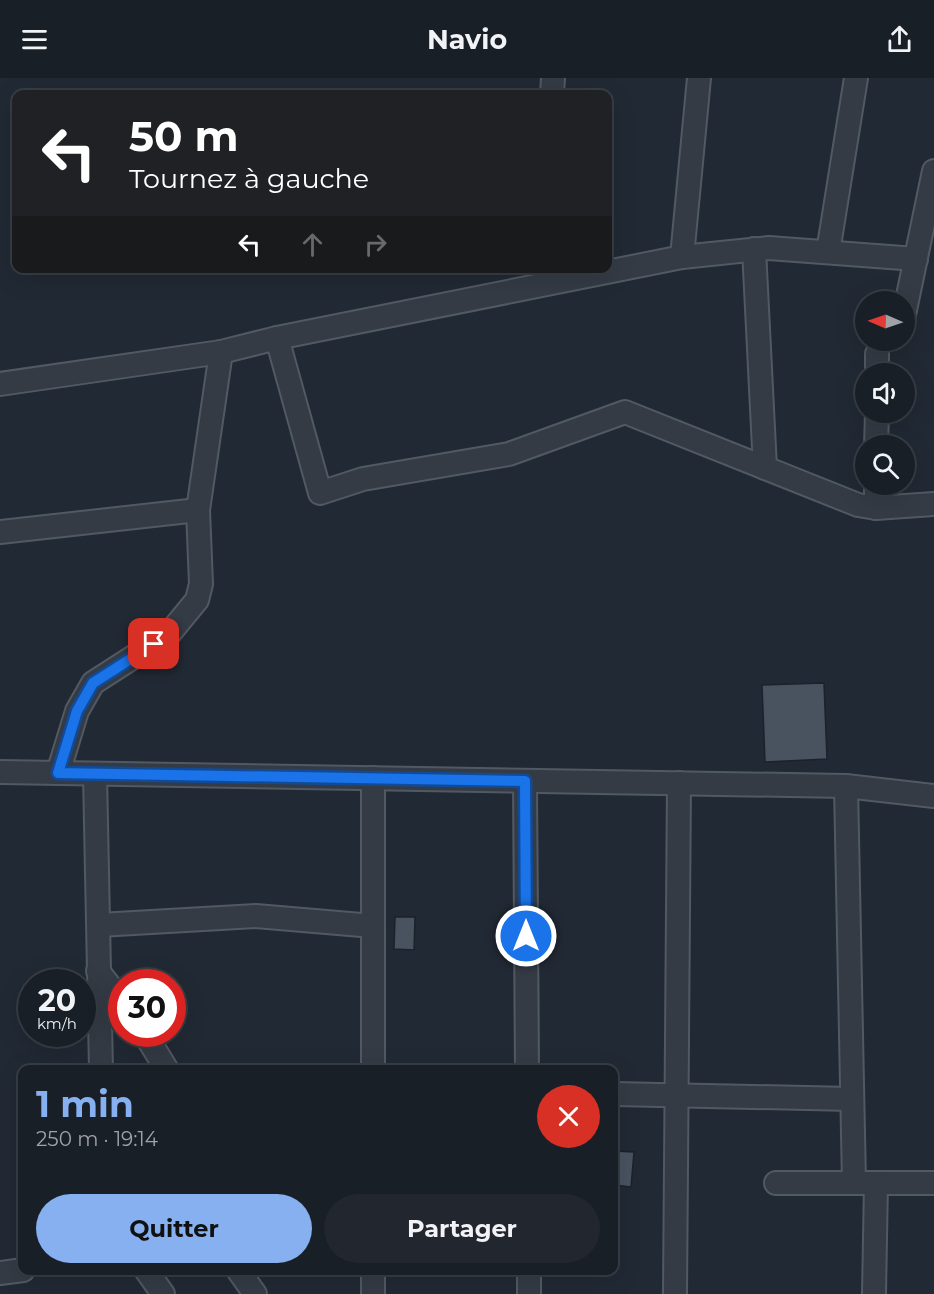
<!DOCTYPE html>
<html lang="fr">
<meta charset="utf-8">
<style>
body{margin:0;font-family:Montserrat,sans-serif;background:#22272f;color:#f1f3f6;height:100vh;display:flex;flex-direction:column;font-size:22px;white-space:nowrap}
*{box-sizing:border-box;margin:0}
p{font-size:20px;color:#9fa2a7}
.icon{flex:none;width:33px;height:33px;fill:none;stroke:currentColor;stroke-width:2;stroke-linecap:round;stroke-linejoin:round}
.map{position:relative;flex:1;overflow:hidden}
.details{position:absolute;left:18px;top:987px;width:600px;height:210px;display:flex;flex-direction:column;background:#191f27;border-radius:12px;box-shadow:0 6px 24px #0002,0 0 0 2px #373d44}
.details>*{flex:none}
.hud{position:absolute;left:12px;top:12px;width:600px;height:183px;border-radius:12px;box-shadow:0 6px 24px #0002,0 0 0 2px #373d44;background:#202124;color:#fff;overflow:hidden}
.needle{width:39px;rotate:272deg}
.tools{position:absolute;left:855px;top:213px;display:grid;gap:12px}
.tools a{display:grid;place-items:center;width:60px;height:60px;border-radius:50%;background:#191f27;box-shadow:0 6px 24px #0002,0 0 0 2px #373d44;font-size:30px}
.speed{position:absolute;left:18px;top:891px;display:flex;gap:12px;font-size:30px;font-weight:700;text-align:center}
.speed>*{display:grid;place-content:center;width:78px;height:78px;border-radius:50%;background:#191f27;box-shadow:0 6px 24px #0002,0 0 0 2px #373d44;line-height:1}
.speed small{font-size:15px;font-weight:400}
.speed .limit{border:9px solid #d22;background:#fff;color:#111}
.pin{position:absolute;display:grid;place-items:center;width:51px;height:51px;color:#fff;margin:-26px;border-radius:12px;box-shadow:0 3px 9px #0006}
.me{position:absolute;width:66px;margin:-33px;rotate:0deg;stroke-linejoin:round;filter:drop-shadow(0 0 4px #0008)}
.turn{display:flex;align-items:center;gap:21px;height:126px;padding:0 18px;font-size:27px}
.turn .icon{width:78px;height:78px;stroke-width:2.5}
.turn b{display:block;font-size:42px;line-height:51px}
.lanes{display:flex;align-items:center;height:57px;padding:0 18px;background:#0003;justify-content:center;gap:30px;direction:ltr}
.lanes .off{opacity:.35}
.round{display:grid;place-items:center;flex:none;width:63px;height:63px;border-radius:32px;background:#22272f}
.summary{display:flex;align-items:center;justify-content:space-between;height:102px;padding:0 18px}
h1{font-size:36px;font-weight:700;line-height:45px;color:#86b0ef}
.primary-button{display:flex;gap:12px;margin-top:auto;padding:12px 18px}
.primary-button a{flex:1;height:69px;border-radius:36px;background:#86b0ef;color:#111;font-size:24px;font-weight:700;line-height:69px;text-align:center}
.primary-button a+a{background:#22272f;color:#f1f3f6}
header{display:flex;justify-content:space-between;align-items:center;height:78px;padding:0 18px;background:#191f27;font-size:27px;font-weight:700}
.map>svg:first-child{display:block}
.building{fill:#495360;stroke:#1b222b;stroke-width:1.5}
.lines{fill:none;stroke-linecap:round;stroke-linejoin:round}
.minor-casing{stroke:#515963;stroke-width:26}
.minor{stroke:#343b45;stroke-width:22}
.route-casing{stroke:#114b97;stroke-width:15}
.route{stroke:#1a73e8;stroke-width:10}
</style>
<header><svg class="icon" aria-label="menu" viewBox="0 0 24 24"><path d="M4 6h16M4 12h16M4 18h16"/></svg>Navio<svg class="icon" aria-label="share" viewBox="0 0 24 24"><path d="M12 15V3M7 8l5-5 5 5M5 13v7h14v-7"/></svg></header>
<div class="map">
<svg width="934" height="1216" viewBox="0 0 934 1216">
<rect width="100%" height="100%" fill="#212934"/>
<!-- building -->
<g class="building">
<polygon points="824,605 827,681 765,684 762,607"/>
<polygon points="395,839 415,839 414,872 394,871"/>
<polygon points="614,1073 634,1074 631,1109 614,1107"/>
</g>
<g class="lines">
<defs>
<g id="minor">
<polyline points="552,16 553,0"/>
<polyline points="754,171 765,390"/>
<polyline points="828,174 856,0"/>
<polyline points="682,179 699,0"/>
<polyline points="904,237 934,93"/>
<polyline points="277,260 320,415 363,401 509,376 625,334 858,427 876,430 934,426"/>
<polyline points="877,296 877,276"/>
<polyline points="0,306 221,274 277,260 682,179 769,170 916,181"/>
<polyline points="876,368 877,334"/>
<polyline points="876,430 876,406"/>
<polyline points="0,454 198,432"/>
<polyline points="0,694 846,708 934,718"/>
<polyline points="58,695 77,633 93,605 169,556 197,522 201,506 198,432 221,274"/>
<polyline points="95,696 101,992"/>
<polyline points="373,700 373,992"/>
<polyline points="525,703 527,992"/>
<polyline points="846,708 854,1105"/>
<polyline points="99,847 256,838 373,848"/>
<polyline points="98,893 122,924"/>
<polyline points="145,956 167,992"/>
<polyline points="614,1016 852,1021"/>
<polyline points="776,1105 934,1105"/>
<polyline points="146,1192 163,1216"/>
<polyline points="238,1192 255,1216"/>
<polyline points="373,1192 373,1216"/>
<polyline points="529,1192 529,1216"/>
<polyline points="0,1195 23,1192"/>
<polyline points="675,1216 679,705"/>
<polyline points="874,1216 876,1105"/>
</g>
</defs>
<!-- minor casing -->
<use href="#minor" class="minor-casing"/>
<!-- minor -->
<use href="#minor" class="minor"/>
</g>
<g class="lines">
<defs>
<polyline id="route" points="154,566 93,605 77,633 58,695 525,703 526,858"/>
</defs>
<!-- route casing -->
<use href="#route" class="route-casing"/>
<!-- route -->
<use href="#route" class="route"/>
</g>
</svg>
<div class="tools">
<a><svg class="needle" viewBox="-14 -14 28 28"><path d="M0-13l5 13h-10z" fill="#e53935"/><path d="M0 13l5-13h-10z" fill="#9fa2a7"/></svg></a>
<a><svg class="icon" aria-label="sound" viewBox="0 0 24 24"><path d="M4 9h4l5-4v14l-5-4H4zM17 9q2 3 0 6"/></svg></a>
<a><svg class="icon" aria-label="search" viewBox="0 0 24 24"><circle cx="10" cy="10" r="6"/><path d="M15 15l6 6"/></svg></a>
</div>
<div class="speed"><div>20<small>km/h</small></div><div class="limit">30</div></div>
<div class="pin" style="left:154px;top:566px;background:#d93025"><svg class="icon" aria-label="arrive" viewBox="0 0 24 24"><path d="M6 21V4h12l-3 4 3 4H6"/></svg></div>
<svg class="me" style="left:526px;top:858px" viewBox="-20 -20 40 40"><circle r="17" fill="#1a73e8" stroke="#fff" stroke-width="3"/><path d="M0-11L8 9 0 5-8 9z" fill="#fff"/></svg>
<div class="hud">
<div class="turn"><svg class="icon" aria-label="left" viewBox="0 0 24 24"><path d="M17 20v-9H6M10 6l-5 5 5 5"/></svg><div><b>50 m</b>Tournez à gauche</div></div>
<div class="lanes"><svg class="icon" aria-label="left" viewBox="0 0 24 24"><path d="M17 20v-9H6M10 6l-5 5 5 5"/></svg><svg class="icon off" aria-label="ahead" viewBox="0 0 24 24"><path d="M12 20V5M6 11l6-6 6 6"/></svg><svg class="icon off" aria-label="right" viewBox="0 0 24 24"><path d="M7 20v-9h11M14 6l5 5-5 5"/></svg></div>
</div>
<section class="details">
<div class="summary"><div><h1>1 min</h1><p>250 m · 19:14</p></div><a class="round" style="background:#d93025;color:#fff"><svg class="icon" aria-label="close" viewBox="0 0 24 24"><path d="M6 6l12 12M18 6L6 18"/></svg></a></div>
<div class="primary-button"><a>Quitter</a><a>Partager</a></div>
</section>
</div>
